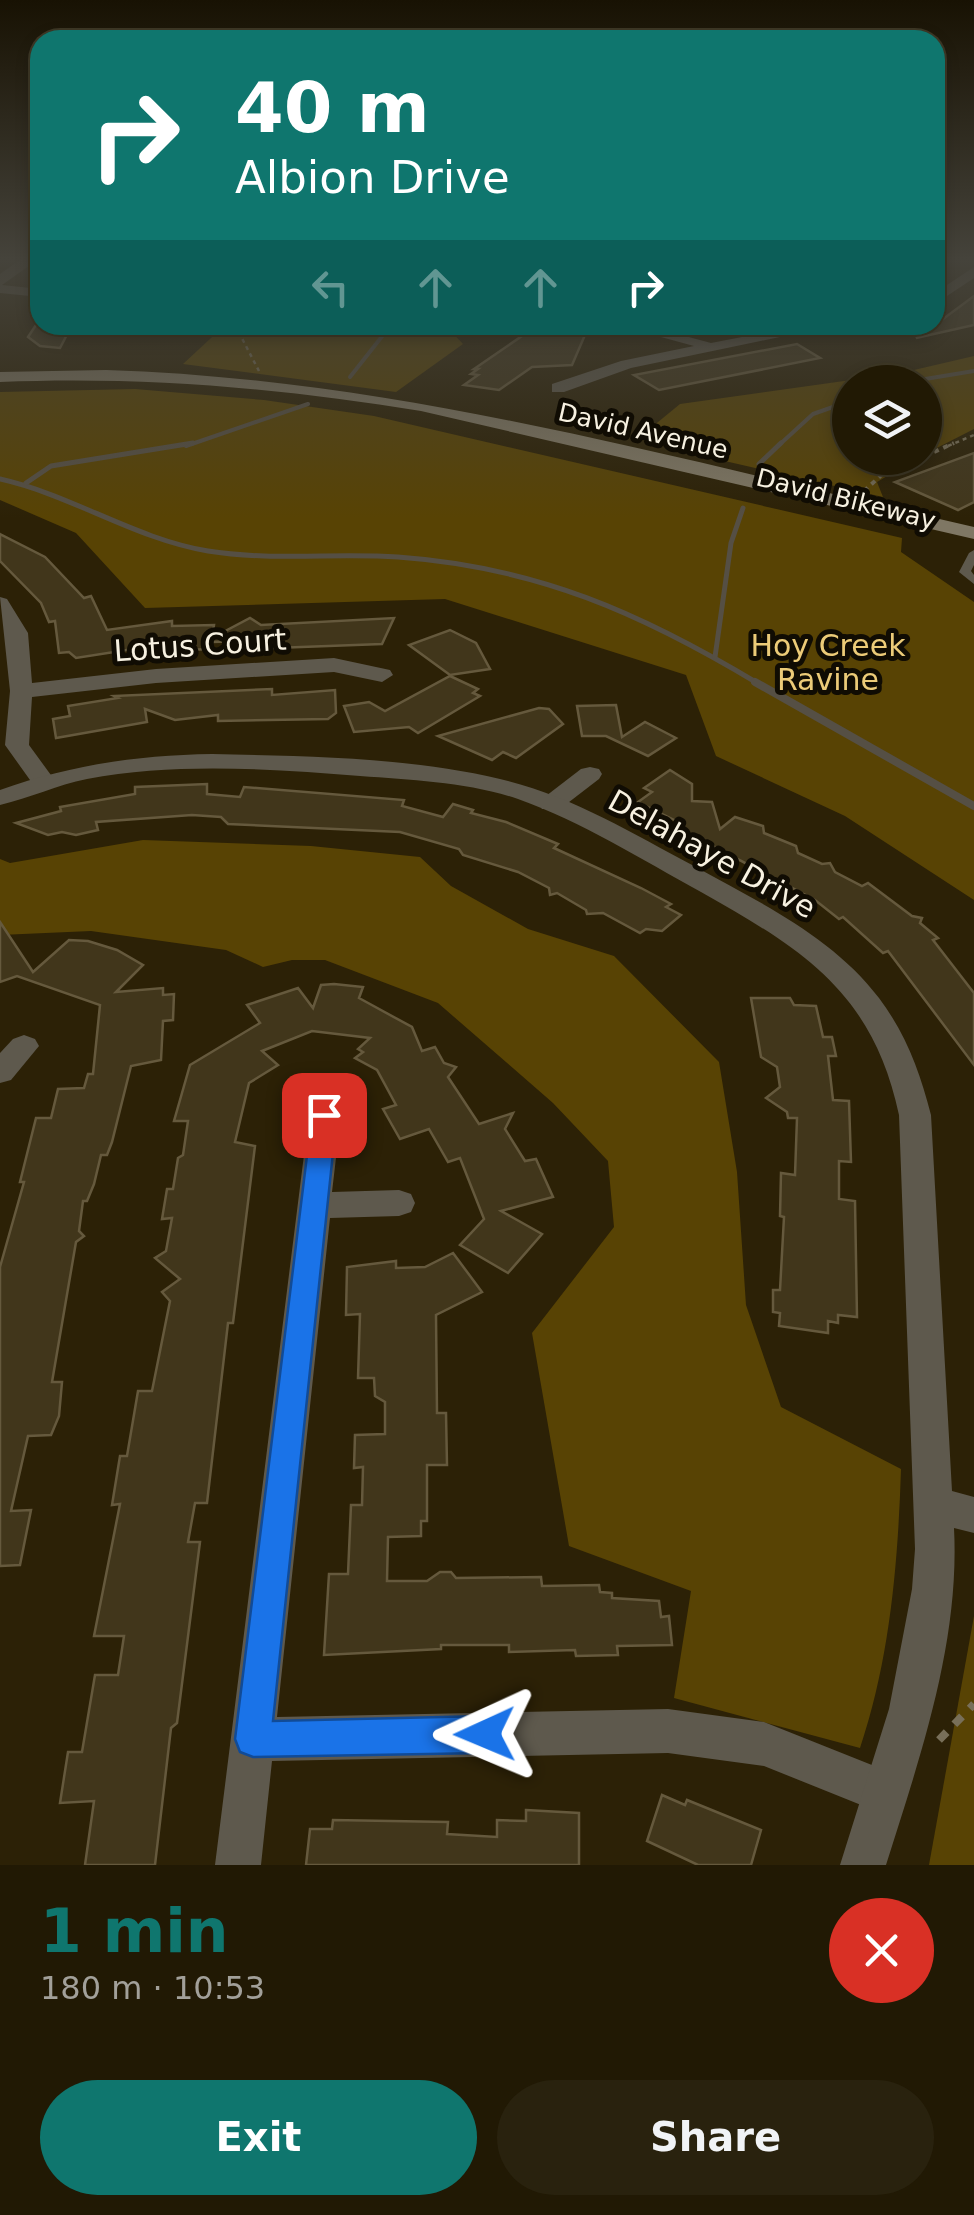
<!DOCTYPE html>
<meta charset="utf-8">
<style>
body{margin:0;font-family:"DejaVu Sans",sans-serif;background:#29220e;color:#f1f3f6;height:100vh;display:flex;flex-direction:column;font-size:38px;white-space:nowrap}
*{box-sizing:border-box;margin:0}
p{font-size:32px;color:#a2a09a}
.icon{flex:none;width:55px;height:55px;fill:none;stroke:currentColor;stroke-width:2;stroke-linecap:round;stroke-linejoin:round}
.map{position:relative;height:1865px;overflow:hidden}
.side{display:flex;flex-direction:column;background:#211904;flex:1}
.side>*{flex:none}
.banner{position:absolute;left:30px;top:30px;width:915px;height:305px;border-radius:30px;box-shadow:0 5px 15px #0003,0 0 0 2px #3e3826;background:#0f766e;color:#fff;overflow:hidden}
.fabs{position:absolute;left:832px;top:365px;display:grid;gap:20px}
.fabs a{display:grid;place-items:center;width:110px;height:110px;border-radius:50%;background:#211904;box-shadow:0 5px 15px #0003,0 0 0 2px #3e3826;font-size:50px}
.pin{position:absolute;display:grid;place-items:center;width:85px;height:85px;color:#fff;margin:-42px;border-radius:20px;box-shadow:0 5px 15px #0006}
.me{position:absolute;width:110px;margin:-55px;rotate:269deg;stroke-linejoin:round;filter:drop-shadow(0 0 8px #0008)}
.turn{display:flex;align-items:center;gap:35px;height:210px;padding:0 40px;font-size:45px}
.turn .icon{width:130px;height:130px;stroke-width:2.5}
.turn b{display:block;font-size:70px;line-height:85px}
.lanes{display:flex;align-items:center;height:95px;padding:0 40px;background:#0003;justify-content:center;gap:50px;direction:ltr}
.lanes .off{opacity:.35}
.round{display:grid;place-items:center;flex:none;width:105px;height:105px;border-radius:52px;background:#29220e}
.head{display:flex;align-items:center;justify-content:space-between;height:170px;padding:0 40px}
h1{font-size:60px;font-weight:700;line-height:75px;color:#0f766e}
.action{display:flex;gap:20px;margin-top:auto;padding:20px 40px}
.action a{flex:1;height:115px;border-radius:60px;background:#0f766e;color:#fff;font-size:40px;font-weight:700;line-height:115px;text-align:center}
.action a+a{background:#29220e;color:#f1f3f6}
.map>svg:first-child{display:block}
.forest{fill:#584304}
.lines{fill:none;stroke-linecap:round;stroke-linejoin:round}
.stream-far2{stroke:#554f44;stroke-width:4}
.stream-far1{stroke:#554f44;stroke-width:5}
.stream{stroke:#554f44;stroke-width:8}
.building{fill:#41361b;stroke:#65593d;stroke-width:2.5}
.path-far2{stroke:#786f59;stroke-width:2.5;stroke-dasharray:4 4;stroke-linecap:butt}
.path-far1{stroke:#786f59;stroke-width:4;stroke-dasharray:5 5;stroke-linecap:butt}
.path{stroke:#786f59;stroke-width:8;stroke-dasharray:11 11;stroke-linecap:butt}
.service{fill:#5e594d;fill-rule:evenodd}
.minor{fill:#5e594d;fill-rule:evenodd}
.tertiary{fill:#5e594d;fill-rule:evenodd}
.secondary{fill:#7f7764;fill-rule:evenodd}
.route{fill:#1a73e8;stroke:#114b97;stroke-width:2.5}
.labels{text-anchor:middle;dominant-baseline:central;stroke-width:10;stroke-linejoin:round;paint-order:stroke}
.far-street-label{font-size:25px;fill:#f7f1e1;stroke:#100c03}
.street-label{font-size:30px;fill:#f7f1e1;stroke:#100c03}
.park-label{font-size:30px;fill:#eccb78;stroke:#100c03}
</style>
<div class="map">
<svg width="974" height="1865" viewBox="0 0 974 1865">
<rect width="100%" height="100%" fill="#2c2106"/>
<!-- forest -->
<g class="forest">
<polygon points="225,325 445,325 463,344 396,392 183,364"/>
<polygon points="974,356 974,429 925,454 925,382 850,382 850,458 918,458 877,482 883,497 668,448 641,436 680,404 901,373"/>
<polygon points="135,389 264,400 374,416 902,538 901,552 974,602 974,900 845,816 716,756 686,675 445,599 145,608 76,533 0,500 0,392"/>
<path d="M143 840 311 846 420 857 451 886 528 929 614 956 719 1062 737 1172 746 1305 781 1407 901 1469C898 1563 890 1659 860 1748L674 1698 691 1591 569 1546 532 1333 614 1227 608 1161 553 1103 438 1003 325 960H292L263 967 226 950 91 931 0 935V859L10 863Z"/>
<polygon points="974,1616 974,1865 929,1865"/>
</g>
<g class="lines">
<!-- stream-far2 -->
<g class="stream-far2">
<polyline points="350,377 391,325"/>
<polyline points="907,382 974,371"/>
<polyline points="186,446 308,404"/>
<polyline points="778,446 813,414 850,401"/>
</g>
<!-- stream-far1 -->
<g class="stream-far1">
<polyline points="759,464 781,443"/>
<path d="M0 479C72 495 135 539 208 551 270 561 335 553 398 557 537 567 641 613 759 684"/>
<polyline points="26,483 51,466 193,443"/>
<polyline points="715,657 731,543 743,508"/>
</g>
<!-- stream -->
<polyline class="stream" points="755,682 974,806"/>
</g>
<!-- building -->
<g class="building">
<polygon points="974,296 974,325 916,338 935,325"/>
<polygon points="36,325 72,325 60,348 40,346 28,337"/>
<polygon points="538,325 588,328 572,365 532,367 499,390 464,385 478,375 471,374 478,369 474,369"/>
<polygon points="797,344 820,358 659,390 634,375"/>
<polygon points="974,453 974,502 958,510 895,482"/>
<polygon points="0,534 45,557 84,598 91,596 107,630 172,621 172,626 214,625 212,638 250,618 261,625 394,618 382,644 248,649 248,641 212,642 211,649 159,651 159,645 76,658 69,652 59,653 55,621 49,622 41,603 0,561"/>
<polygon points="450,630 476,643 490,669 450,675 409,645"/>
<polygon points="450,676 478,689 473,693 480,696 418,733 409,727 354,732 344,706 369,702 385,711"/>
<polygon points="272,689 272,695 335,690 336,713 328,719 218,721 218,715 175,720 145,709 147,722 56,738 53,719 70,716 68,706 118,698 114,696"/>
<polygon points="616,705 622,737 645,722 676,738 648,756 606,736 582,736 577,706"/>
<polygon points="539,708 549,709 563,724 516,758 503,752 492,760 438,736"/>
<polygon points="670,770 692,784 692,801 712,802 720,829 735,817 763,826 764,833 796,846 798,853 822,864 830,863 835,872 862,886 868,883 912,916 922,918 920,923 938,938 933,940 974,993 974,1065 888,951 883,953 843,917 839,919 815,900 694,836 689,840 670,830 680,823 638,802 652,792 644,788"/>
<polygon points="207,784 207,794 240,797 244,787 404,800 402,806 443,817 453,804 473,810 471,813 506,822 558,844 554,848 641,888 671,904 666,907 681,915 662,931 646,929 640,933 603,913 587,914 586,910 557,893 550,895 549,888 518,872 463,855 459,849 400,832 228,824 221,817 192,815 96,822 98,830 76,835 62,832 48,835 16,823 61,811 60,807 135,794 135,787"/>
<polygon points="0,922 33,972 69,940 88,941 117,950 143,965 116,992 163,988 163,995 174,994 173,1020 163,1021 161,1060 131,1066 112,1142 107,1155 101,1155 94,1184 87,1201 83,1201 79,1231 84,1236 76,1242 52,1382 62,1382 59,1416 51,1435 28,1436 11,1511 31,1510 20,1565 0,1566 0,1267 24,1182 20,1182 36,1118 51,1118 58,1089 84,1088 88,1074 93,1074 100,1005 17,976 0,982"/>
<polygon points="334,984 363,987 359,998 412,1027 422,1051 435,1047 444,1063 456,1067 448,1077 479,1124 513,1113 505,1129 525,1161 536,1159 553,1197 501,1211 542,1234 508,1273 460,1245 484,1219 460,1158 448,1162 429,1129 400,1139 383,1109 396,1105 377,1070 355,1058 363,1052 358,1049 370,1038 312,1031 262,1051 278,1065 249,1083 235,1142 255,1146 233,1323 228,1323 207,1503 195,1503 188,1542 200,1542 177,1723 171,1728 155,1865 85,1865 94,1801 60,1803 68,1752 82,1752 95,1675 118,1675 124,1636 94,1636 120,1504 112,1505 120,1456 127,1456 138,1391 152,1391 170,1301 162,1292 180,1279 155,1258 166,1251 172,1218 162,1219 167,1189 173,1189 178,1158 183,1155 188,1121 174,1121 190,1065 260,1023 247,1005 298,988 313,1008 321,985"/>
<polygon points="751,998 790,998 794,1005 816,1006 823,1037 832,1037 836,1056 828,1056 833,1100 849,1101 851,1162 839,1161 839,1199 855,1201 857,1317 838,1315 838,1323 828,1321 828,1333 779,1326 780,1313 773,1312 773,1290 780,1290 784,1217 780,1216 781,1173 795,1175 797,1118 788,1118 787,1112 766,1098 780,1087 777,1067 761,1057"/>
<polygon points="453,1253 482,1292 436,1315 437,1413 446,1413 447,1465 427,1465 427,1521 421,1521 421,1536 388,1537 387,1581 427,1581 440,1572 451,1572 456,1578 541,1577 542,1586 599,1585 600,1592 612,1593 612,1598 659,1601 661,1617 669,1616 672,1645 617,1646 618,1655 576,1656 575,1650 509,1652 509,1645 441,1645 441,1649 324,1655 329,1574 348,1574 351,1505 362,1505 363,1467 354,1468 355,1435 385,1434 385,1402 375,1396 374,1378 358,1378 360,1314 346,1315 347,1267 396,1261 396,1268 425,1267"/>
<polygon points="662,1795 685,1805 687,1800 761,1830 751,1865 698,1865 647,1841"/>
<polygon points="526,1810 579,1813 579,1865 306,1865 310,1829 332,1829 333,1820 448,1822 447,1834 497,1837 497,1820 526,1821"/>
</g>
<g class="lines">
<!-- path-far2 -->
<g class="path-far2">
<polyline points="235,325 259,371"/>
<polyline points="948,446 974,435"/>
</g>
<!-- path-far1 -->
<g class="path-far1">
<polyline points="925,456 954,443"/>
<polyline points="864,491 888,469 919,458"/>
</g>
<!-- path -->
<polyline class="path" points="939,1740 974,1704"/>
<!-- service -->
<polygon class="service" points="974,550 974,565 971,571 974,575 974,584 959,572 969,553"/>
<!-- minor -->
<g class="minor">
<polygon points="24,257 40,258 2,285 40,289 40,297 0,293 0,274"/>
<polygon points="974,267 974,278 935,304 935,293"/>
<polygon points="110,325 126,325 127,328 119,333"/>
<polygon points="617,325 644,325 711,343 805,325 837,325 631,368 564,392 552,392 552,384 621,361 694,346"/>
<polygon points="0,597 7,599 28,633 32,683 156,669 334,658 390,670 393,675 382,682 334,672 156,683 32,697 29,745 56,782 44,789 35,787 5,745 10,691"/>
<polygon points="590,767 599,769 602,774 599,779 560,809 542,809 539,804 542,799 581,769"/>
<polygon points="24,1035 35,1039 39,1046 11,1080 0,1083 0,1053 13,1039"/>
<polygon points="325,1103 336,1107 341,1115 332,1192 399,1190 411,1194 415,1203 411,1212 399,1216 330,1218 277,1717 668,1709 764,1722 902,1777 908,1793 902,1809 886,1815 764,1766 668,1753 272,1761 261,1865 215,1865 309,1115 314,1107"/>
</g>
<!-- tertiary -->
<path class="tertiary" d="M212 754C307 756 407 757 500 779 570 795 632 833 694 866 759 902 833 937 879 998 906 1034 920 1072 931 1115L952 1491 974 1497V1533L954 1528C960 1643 920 1757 886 1865H840L889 1709 912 1589 915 1549 899 1115C873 993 804 950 701 892 641 859 582 822 518 799 467 782 413 780 360 776 270 769 177 762 87 779 57 785 30 798 0 805V790C70 765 139 755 212 754Z"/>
<!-- secondary -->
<path class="secondary" d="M106 370C401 379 687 462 974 527V539L421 411C281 388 142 376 0 382V372Z"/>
</g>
<!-- sky -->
<linearGradient id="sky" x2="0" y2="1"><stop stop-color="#181203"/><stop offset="0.5" stop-color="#45433b"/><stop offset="1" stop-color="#45433b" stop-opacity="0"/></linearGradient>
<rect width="974" height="518" fill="url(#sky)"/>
<!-- route -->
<polygon class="route" points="324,1106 334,1108 337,1115 273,1721 485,1716 498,1722 503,1734 498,1747 485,1753 253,1757 240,1752 235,1739 312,1115 315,1108"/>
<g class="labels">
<!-- far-street labels -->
<g class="far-street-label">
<text transform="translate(643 431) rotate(13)">David Avenue</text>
<text transform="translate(846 499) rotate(14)">David Bikeway</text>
</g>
<!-- street labels -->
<g class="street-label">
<text transform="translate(200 645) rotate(-4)">Lotus Court</text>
<text transform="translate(712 854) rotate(29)">Delahaye Drive</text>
</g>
<!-- park labels -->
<g class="park-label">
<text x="828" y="645">Hoy Creek<tspan x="828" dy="34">Ravine</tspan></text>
</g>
</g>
</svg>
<div class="fabs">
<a><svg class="icon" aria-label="layers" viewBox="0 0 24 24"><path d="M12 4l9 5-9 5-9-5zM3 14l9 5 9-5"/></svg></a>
</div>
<div class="pin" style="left:324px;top:1115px;background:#d93025"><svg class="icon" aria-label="arrive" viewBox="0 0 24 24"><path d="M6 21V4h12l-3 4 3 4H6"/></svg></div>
<svg class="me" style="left:485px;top:1734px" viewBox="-20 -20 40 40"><path d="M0-17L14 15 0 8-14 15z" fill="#1a73e8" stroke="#fff" stroke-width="4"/></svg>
<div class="banner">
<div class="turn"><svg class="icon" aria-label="right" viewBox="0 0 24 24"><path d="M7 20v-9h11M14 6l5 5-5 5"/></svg><div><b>40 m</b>Albion Drive</div></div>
<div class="lanes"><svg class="icon off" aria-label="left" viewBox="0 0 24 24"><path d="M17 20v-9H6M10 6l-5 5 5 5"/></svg><svg class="icon off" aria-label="ahead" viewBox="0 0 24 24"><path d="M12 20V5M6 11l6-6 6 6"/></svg><svg class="icon off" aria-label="ahead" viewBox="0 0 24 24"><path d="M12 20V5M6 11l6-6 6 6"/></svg><svg class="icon" aria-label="right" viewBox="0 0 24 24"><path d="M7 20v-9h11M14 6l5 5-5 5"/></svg></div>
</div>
</div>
<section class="side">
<div class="head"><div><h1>1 min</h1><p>180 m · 10:53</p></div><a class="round" style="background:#d93025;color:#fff"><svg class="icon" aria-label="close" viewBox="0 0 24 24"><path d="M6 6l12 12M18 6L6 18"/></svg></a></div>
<div class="action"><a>Exit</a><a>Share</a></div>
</section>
